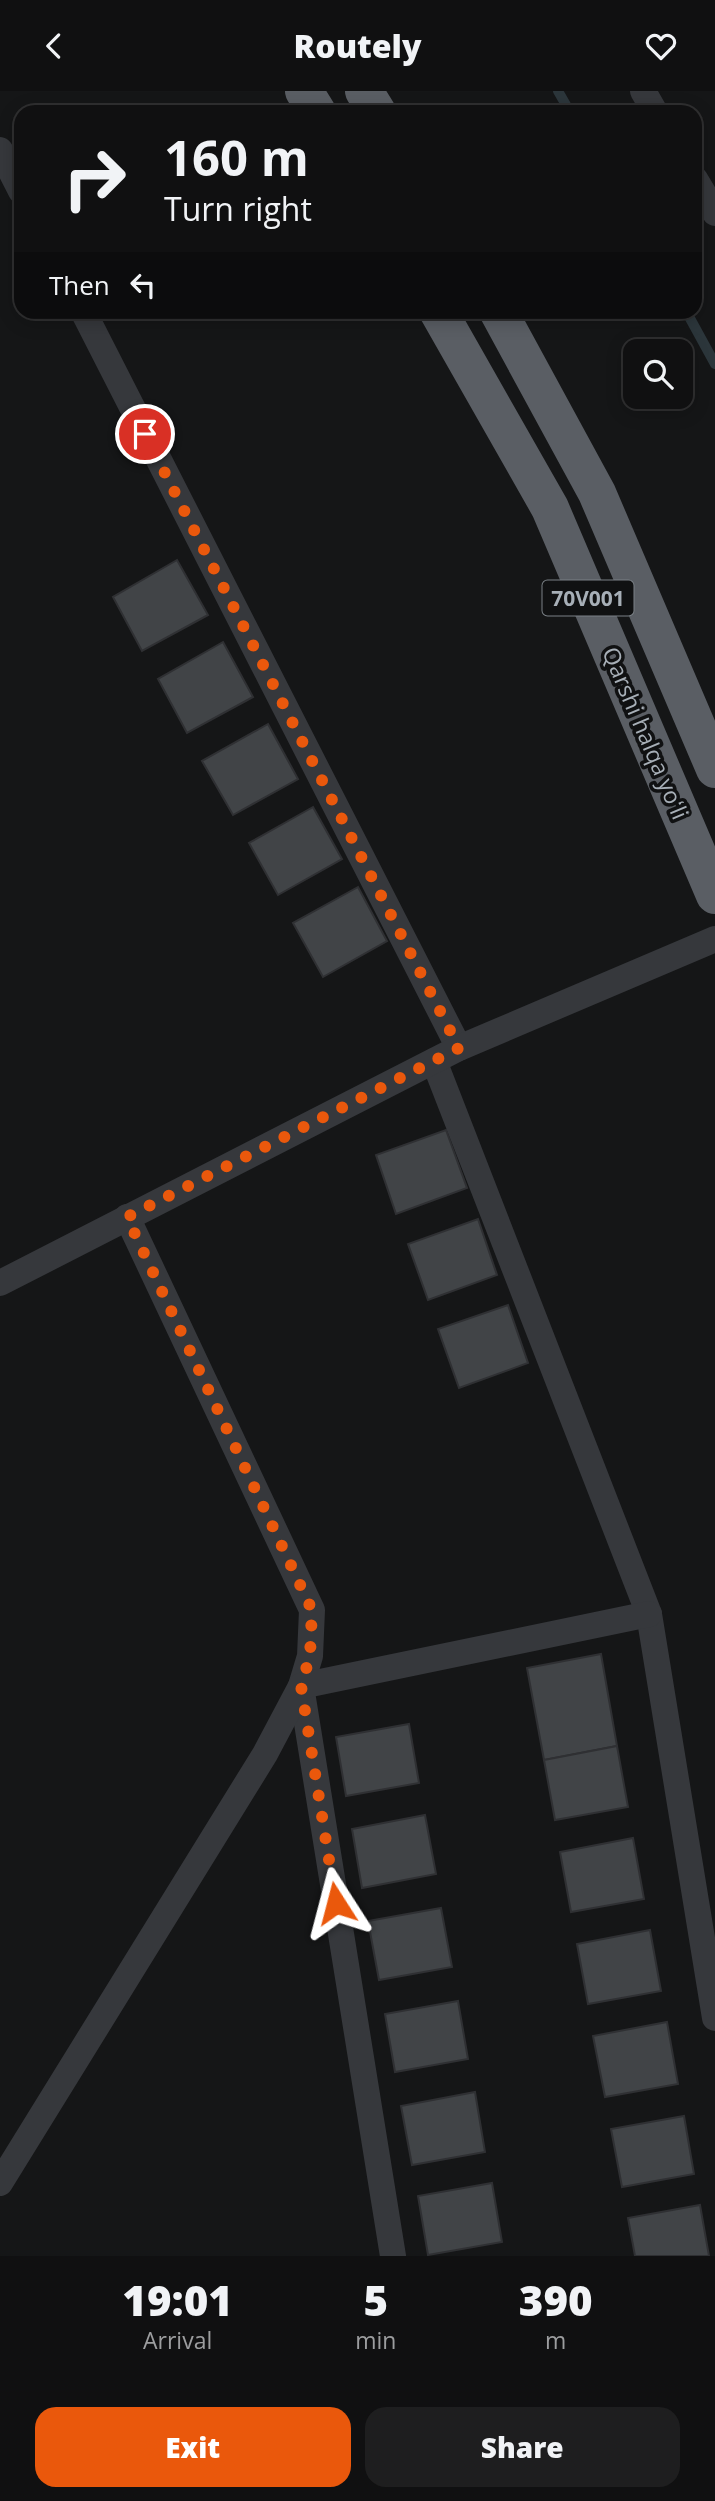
<!DOCTYPE html>
<meta charset="utf-8">
<style>
body{margin:0;font-family:"Open Sans",sans-serif;background:#1e1e1f;color:#f1f3f6;height:100vh;display:flex;flex-direction:column;font-size:26px;white-space:nowrap}
*{box-sizing:border-box;margin:0}
p{font-size:23px;color:#9c9d9f}
.icon{flex:none;width:38px;height:38px;fill:none;stroke:currentColor;stroke-width:2;stroke-linecap:round;stroke-linejoin:round}
.map{position:relative;height:2165px;overflow:hidden}
.panel{display:flex;flex-direction:column;background:#101011;flex:1}
.panel>*{flex:none}
.top-card{position:absolute;left:14px;top:14px;width:688px;height:214px;border-radius:21px;box-shadow:0 4px 18px #0003,0 0 0 2px #303031;background:#101011;color:#f1f3f6;overflow:hidden}
.fabs{position:absolute;left:623px;top:248px;display:grid;gap:14px}
.fabs a{display:grid;place-items:center;width:70px;height:70px;border-radius:14px;background:#101011;box-shadow:0 4px 18px #0003,0 0 0 2px #303031;font-size:35px}
.pin{position:absolute;display:grid;place-items:center;width:60px;height:60px;color:#fff;margin:-30px;border:4px solid #fff;border-radius:50%;box-shadow:0 2px 7px #0007}
.me{position:absolute;width:77px;margin:-38px;rotate:351deg;stroke-linejoin:round;filter:drop-shadow(0 0 5px #0008)}
.turn{display:flex;align-items:center;gap:24px;height:147px;padding:0 35px;font-size:32px}
.turn .icon{width:91px;height:91px;stroke-width:2.5}
.turn b{display:block;font-size:49px;line-height:60px}
.then{display:flex;align-items:center;height:66px;padding:0 35px;background:#0003;gap:14px;font-size:26px}
.eta{display:flex;justify-content:space-evenly;align-items:center;height:119px;text-align:center}
.eta b{font-size:42px;font-weight:800;line-height:49px}
.primary-button{display:flex;gap:14px;margin-top:auto;padding:14px 35px}
.primary-button a{flex:1;height:80px;border-radius:21px;background:#ea580c;color:#fff;font-size:28px;font-weight:800;line-height:80px;text-align:center}
.primary-button a+a{background:#1e1e1f;color:#f1f3f6}
header{display:flex;justify-content:space-between;align-items:center;height:91px;padding:0 35px;background:#101011;font-size:32px;font-weight:800}
.map>svg:first-child{display:block}
.lines{fill:none;stroke-linecap:round;stroke-linejoin:round}
.stream{stroke:#2c363b;stroke-width:10}
.building{fill:#414447;stroke:#2f3033;stroke-width:2}
.minor{stroke:#36383c;stroke-width:26}
.trunk{stroke:#5a5e64;stroke-width:38}
.route{stroke:#ea580c;stroke-width:12;stroke-dasharray:0 21.6}
.labels{text-anchor:middle;dominant-baseline:central;stroke-width:7;stroke-linejoin:round;paint-order:stroke}
.shield{fill:#101112;stroke:#7a8086;stroke-width:2}
.shield-label{font-size:21px;font-weight:bold;fill:#a7afb7}
.street-label{font-size:23px;fill:#a7afb7;stroke:#101112}
</style>
<header><svg class="icon" aria-label="back" viewBox="0 0 24 24"><path d="M15 5l-7 7 7 7"/></svg>Routely<svg class="icon" aria-label="heart" viewBox="0 0 24 24"><path d="M12 20l-8-8c-3-5 5-10 8-4 3-6 11-1 8 4z"/></svg></header>
<div class="map">
<svg width="715" height="2165" viewBox="0 0 715 2165">
<rect width="100%" height="100%" fill="#151617"/>
<g class="lines">
<!-- stream -->
<g class="stream">
<polyline points="558,0 570,21"/>
<polyline points="686,220 715,273"/>
</g>
</g>
<!-- building -->
<g class="building">
<polygon points="177,469 208,524 142,560 113,506"/>
<polygon points="223,551 253,606 187,642 158,588"/>
<polygon points="268,633 298,688 233,724 202,670"/>
<polygon points="313,716 342,768 278,804 249,752"/>
<polygon points="358,796 387,850 323,886 293,832"/>
<polygon points="446,1039 467,1097 396,1123 376,1064"/>
<polygon points="478,1128 497,1184 428,1209 408,1153"/>
<polygon points="508,1214 528,1272 459,1297 438,1238"/>
<polygon points="601,1563 617,1655 544,1669 527,1577"/>
<polygon points="409,1633 419,1692 346,1705 336,1646"/>
<polygon points="617,1655 628,1716 555,1729 544,1669"/>
<polygon points="425,1724 436,1783 362,1797 352,1738"/>
<polygon points="633,1747 644,1808 571,1821 560,1761"/>
<polygon points="441,1817 452,1876 379,1889 368,1830"/>
<polygon points="650,1839 661,1900 588,1913 577,1853"/>
<polygon points="458,1910 468,1968 395,1981 385,1923"/>
<polygon points="667,1931 678,1993 605,2006 593,1945"/>
<polygon points="475,2001 485,2061 412,2074 401,2015"/>
<polygon points="684,2025 694,2083 622,2096 611,2038"/>
<polygon points="492,2092 502,2151 428,2164 418,2105"/>
<polygon points="700,2114 709,2165 635,2165 628,2127"/>
</g>
<g class="lines">
<!-- minor -->
<g class="minor">
<polyline points="643,0 655,21"/>
<polyline points="0,59 21,100"/>
<polyline points="695,88 715,122"/>
<polyline points="83,220 459,957"/>
<polyline points="434,970 649,1523 715,1927"/>
<polyline points="127,1126 312,1519 310,1565 301,1595 393,2165"/>
<polyline points="0,1192 459,957 715,848"/>
<polyline points="0,2092 265,1663 301,1595 649,1523"/>
</g>
<!-- trunk -->
<g class="trunk">
<polyline points="304,0 317,21"/>
<polyline points="364,0 377,21"/>
<polyline points="438,220 550,417 715,804"/>
<polyline points="498,220 597,402 715,678"/>
</g>
</g>
<g class="lines">
<!-- route -->
<polyline class="route" points="145,343 459,957 127,1126 312,1519 310,1565 301,1595 336,1812"/>
</g>
<g class="labels">
<!-- shield labels -->
<rect class="shield" x="542.5" y="489.5" width="91" height="35" rx="5"/>
<g class="shield-label">
<text x="588" y="507">70V001</text>
</g>
<!-- street labels -->
<g class="street-label">
<text transform="translate(646 642) rotate(67)">Qarshi halqa yoʻli</text>
</g>
</g>
</svg>
<div class="fabs">
<a><svg class="icon" aria-label="search" viewBox="0 0 24 24"><circle cx="10" cy="10" r="6"/><path d="M15 15l6 6"/></svg></a>
</div>
<div class="pin" style="left:145px;top:343px;background:#d93025"><svg class="icon" aria-label="arrive" viewBox="0 0 24 24"><path d="M6 21V4h12l-3 4 3 4H6"/></svg></div>
<svg class="me" style="left:336px;top:1812px" viewBox="-20 -20 40 40"><path d="M0-17L14 15 0 8-14 15z" fill="#ea580c" stroke="#fff" stroke-width="4"/></svg>
<div class="top-card">
<div class="turn"><svg class="icon" aria-label="right" viewBox="0 0 24 24"><path d="M7 20v-9h11M14 6l5 5-5 5"/></svg><div><b>160 m</b>Turn right</div></div>
<div class="then">Then<svg class="icon" aria-label="left" viewBox="0 0 24 24"><path d="M17 20v-9H6M10 6l-5 5 5 5"/></svg></div>
</div>
</div>
<section class="panel">
<div class="eta">
<div><b>19:01</b><p>Arrival</p></div>
<div><b>5</b><p>min</p></div>
<div><b>390</b><p>m</p></div>
</div>
<div class="primary-button"><a>Exit</a><a>Share</a></div>
</section>
